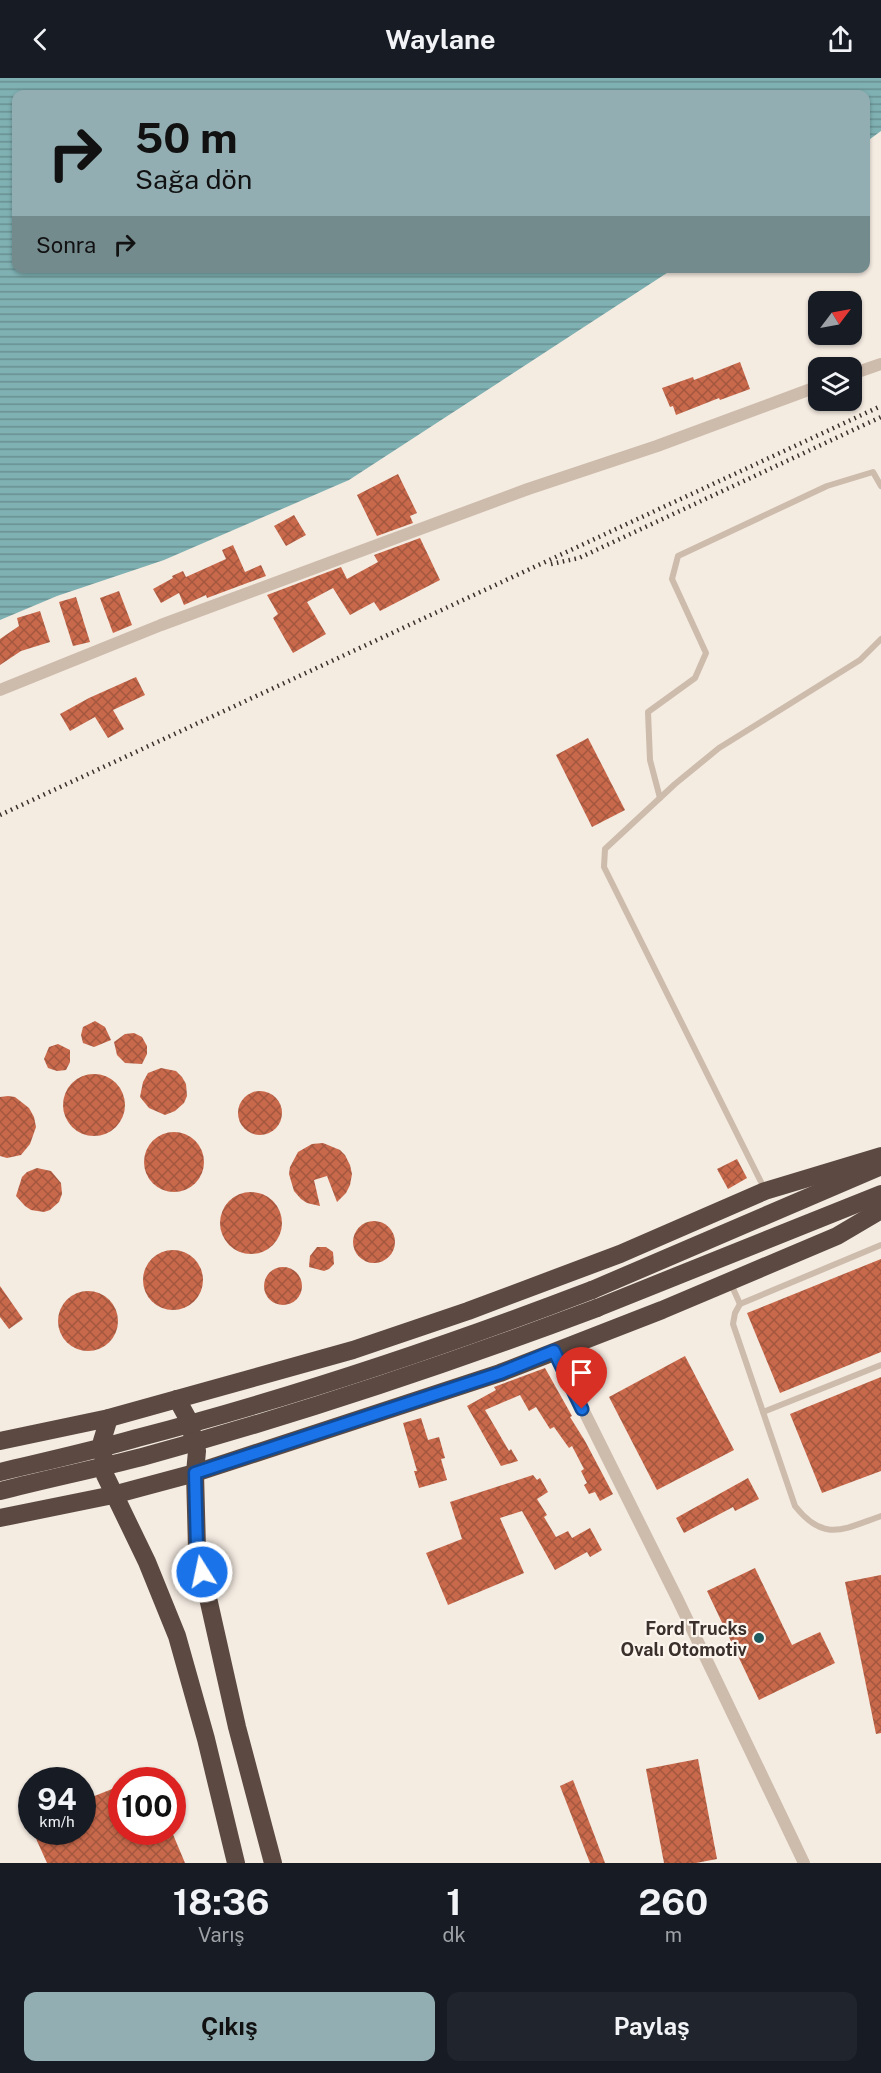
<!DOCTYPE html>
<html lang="tr">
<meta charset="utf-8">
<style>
body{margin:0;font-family:"Public Sans",sans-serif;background:#20242c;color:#f1f3f6;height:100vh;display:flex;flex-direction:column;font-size:22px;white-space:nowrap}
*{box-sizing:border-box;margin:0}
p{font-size:20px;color:#9ea1a6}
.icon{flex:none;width:33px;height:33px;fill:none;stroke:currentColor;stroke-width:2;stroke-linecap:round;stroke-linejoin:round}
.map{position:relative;height:1785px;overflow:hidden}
.details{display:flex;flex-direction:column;background:#171b24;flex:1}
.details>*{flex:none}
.banner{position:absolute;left:12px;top:12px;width:858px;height:183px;border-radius:12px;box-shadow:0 2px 4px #0004;background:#92aeb2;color:#111;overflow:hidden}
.needle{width:39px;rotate:58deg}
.controls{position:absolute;left:808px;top:213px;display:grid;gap:12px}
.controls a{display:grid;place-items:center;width:54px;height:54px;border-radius:12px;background:#171b24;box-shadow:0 2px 4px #0004;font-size:30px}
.speed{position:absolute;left:18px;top:1689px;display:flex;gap:12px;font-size:30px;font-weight:700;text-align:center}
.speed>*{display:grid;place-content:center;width:78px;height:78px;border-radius:50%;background:#171b24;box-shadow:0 2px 4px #0004;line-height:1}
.speed small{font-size:15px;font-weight:400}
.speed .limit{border:9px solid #d22;background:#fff;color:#111}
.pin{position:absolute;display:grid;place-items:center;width:51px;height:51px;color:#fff;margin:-62px -26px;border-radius:50% 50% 50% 0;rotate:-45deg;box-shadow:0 0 6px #0007}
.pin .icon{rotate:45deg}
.me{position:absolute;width:66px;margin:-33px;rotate:350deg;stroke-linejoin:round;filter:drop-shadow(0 0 4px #0008)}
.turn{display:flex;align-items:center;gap:21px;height:126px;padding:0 24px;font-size:27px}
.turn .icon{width:78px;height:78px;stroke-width:2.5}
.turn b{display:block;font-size:42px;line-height:51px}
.then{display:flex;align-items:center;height:57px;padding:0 24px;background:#0003;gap:12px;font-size:22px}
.eta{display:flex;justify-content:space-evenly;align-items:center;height:102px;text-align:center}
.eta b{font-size:36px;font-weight:700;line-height:42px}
.cta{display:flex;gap:12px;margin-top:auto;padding:12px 24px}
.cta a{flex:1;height:69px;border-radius:12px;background:#92aeb2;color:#111;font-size:24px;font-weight:700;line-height:69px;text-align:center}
.cta a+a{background:#20242c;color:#f1f3f6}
header{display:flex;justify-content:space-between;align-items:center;height:78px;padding:0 24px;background:#171b24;font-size:27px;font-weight:700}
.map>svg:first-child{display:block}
.water{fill:url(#water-rules)}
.building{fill:url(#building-cross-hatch)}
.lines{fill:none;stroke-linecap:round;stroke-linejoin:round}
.lane{stroke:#cdbbac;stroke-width:6}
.street{stroke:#cdbbac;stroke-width:12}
.highway{stroke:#5c4a42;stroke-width:18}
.rail{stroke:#3b302b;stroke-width:4.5;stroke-dasharray:1.5 4.5;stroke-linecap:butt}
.highway-bridge{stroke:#5c4a42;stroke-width:18}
.route-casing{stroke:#114b97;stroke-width:15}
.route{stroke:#1a73e8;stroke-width:10}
.poi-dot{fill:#1f5a5e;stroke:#fbf5ee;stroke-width:2}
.labels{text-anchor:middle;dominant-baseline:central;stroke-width:4.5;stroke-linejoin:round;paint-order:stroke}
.poi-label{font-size:18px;font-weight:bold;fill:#3b302b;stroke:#fbf5ee;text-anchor:end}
</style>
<header><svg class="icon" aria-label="back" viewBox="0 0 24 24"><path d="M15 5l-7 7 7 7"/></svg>Waylane<svg class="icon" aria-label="share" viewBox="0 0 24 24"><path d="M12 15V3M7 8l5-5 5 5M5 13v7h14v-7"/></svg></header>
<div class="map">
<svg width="881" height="1785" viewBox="0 0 881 1785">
<defs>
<pattern id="water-rules" width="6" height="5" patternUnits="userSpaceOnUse" patternTransform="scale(1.5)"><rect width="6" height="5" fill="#7fb0b2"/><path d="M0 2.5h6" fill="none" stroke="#699091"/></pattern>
<pattern id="building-cross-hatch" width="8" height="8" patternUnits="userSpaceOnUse" patternTransform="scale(1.5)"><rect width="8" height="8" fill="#c8694b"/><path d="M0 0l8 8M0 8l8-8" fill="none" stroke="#a4573f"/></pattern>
</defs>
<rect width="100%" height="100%" fill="#f4ebe1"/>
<!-- water -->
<polygon class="water" points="0,0 881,0 881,53 866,64 866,16 16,16 16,190 673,191 349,402 164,482 57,518 0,542"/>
<!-- building -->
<g class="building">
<polygon points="740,284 750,311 720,322 719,320 676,337 673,328 670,329 662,310 693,299 694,302"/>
<polygon points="398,396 417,435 410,438 413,445 377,458 357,417"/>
<polygon points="294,437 306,457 286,468 274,448"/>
<polygon points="420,460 440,502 380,533 374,524 350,537 333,510 307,524 326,556 293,575 273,540 278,536 267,517 341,489 347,501 378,484 374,477"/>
<polygon points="233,467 245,494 261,487 266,498 207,520 206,517 184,527 179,515 161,525 153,511 173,500 172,498 183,493 186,499 226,481 222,472"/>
<polygon points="119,513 132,547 113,555 100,520"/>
<polygon points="76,519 90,564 73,568 59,524"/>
<polygon points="40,533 50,564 21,573 0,587 0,561 19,548 17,540"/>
<polygon points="136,599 145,617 113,632 124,651 108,660 95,639 70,653 60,636 89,620"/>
<polygon points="588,660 625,732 592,749 556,677"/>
<polygon points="95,943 105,949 111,962 94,969 83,965 81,957 83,949"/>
<polygon points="134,955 142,959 147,968 147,976 142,986 125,985 117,977 114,964 125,956"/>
<polygon points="58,966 70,972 70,984 66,992 57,993 48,990 44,981 49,969"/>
<polygon points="161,990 176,993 182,999 186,1006 187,1018 184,1025 175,1033 165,1037 149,1030 140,1019 143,1004 148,995"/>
<circle cx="94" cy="1027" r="31"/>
<circle cx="260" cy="1035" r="22"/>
<polygon points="8,1018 15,1019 29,1030 34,1039 36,1049 30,1066 21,1077 7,1080 0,1078 0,1019"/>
<circle cx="174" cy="1084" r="30"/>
<polygon points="323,1065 340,1072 345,1077 350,1087 352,1096 350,1107 346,1115 337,1124 327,1098 314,1102 320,1128 307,1125 301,1121 294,1113 289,1096 290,1089 298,1074 312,1066"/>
<polygon points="737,1081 747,1100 728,1111 717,1091"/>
<polygon points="37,1090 51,1093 61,1105 62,1116 59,1124 50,1132 44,1134 31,1132 25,1128 16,1118 22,1099 27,1094"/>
<circle cx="251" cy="1145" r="31"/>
<circle cx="374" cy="1164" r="21"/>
<polygon points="317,1169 326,1169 333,1174 334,1186 329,1191 324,1193 309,1189 310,1178"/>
<circle cx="173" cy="1202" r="30"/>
<polygon points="881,1181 881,1274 780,1315 747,1235"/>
<circle cx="283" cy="1208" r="19"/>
<polygon points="0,1208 23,1241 9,1251 0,1239"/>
<circle cx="88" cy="1243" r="30"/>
<polygon points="685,1278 734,1372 657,1412 609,1319"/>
<polygon points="545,1290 572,1338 570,1339 585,1363 613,1416 600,1423 595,1414 589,1416 584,1407 587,1405 581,1393 584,1391 572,1368 569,1370 554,1349 550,1351 536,1329 529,1333 520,1317 485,1332 509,1373 511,1371 518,1383 501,1388 467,1328 496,1312 494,1309"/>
<polygon points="881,1299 881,1393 822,1415 790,1336"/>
<polygon points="421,1340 428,1362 439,1359 445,1380 441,1381 447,1402 419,1410 414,1393 417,1393 403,1345"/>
<polygon points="533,1397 537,1402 540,1400 548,1414 537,1421 547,1437 544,1439 556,1459 568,1453 572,1460 590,1450 602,1472 590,1479 587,1474 555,1492 522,1433 500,1440 524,1495 448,1527 426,1475 462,1461 450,1424"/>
<polygon points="748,1400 759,1421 735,1433 733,1429 684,1455 676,1440"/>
<polygon points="755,1490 792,1567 820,1554 835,1585 759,1622 707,1513"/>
<polygon points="881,1497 881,1655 876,1656 845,1504"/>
<polygon points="698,1681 717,1781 696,1785 664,1785 646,1691"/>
<polygon points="573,1702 605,1785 590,1785 560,1708"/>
<polygon points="122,1707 122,1754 172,1754 185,1785 47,1785 33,1754 82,1754 82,1723"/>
</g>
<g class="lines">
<!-- lane -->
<g class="lane">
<polyline points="660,720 650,682 648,634 695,600 706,575 672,501 678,478 827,408 873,394 881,408"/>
<polyline points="764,1110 604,789 605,771 675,706 719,670 860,582 881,561"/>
<polyline points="731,1206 740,1226 881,1167"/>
<path d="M740 1226 735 1235 733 1246 795 1428C824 1465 844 1451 881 1438"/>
<polyline points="763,1334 881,1287"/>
</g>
<!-- street -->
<g class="street">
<polyline points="852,296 881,286"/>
<polyline points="0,612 161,547 528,411 657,368 819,308"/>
<polyline points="554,1273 677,1520 804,1785"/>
</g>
<!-- highway -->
<g class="highway">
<polyline points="592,1212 879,1089"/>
<polyline points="597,1230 881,1116"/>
<polyline points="177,1321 188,1341 197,1373 195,1395 197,1471 237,1649 273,1785"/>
<polyline points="109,1340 102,1363 105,1397 147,1484 177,1558 206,1661 236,1785"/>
<polyline points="0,1363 109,1340 353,1272 468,1233 620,1176 765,1113 881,1078"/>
<polyline points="0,1440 113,1417 195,1395 500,1295 662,1232 837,1158 881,1132"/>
</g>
<!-- rail -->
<g class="rail">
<polyline points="551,486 579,480 881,339"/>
<polyline points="0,737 881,328"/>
</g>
<!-- highway-bridge -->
<g class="highway-bridge">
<path d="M0 1394C46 1383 92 1373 137 1360 291 1320 443 1269 592 1212"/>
<path d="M0 1413C47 1401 95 1391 142 1379 296 1337 448 1286 597 1230"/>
</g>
</g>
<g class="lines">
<defs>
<polyline id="route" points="202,1494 197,1471 195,1395 500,1295 554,1273 582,1331"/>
</defs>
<!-- route casing -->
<use href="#route" class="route-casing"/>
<!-- route -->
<use href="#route" class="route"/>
</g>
<!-- markers -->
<circle class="poi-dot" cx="759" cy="1560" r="6"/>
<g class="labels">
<!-- poi labels -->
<g class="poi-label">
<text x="747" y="1550">Ford Trucks<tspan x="747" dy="21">Ovalı Otomotiv</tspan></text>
</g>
</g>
</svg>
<div class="controls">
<a><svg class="needle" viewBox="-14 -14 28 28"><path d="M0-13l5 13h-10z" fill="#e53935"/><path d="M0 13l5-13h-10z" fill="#9ea1a6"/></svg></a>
<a><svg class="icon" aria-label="layers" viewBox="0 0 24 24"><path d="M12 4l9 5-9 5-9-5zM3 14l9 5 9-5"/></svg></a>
</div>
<div class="speed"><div>94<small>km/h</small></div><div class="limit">100</div></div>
<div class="pin" style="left:582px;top:1331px;background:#d93025"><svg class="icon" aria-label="arrive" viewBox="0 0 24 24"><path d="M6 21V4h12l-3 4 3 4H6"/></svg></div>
<svg class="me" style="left:202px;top:1494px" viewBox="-20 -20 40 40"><circle r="17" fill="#1a73e8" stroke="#fff" stroke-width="3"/><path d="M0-11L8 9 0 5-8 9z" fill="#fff"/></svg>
<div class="banner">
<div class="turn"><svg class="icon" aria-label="right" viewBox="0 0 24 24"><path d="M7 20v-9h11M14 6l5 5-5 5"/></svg><div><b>50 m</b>Sağa dön</div></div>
<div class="then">Sonra<svg class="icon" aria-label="right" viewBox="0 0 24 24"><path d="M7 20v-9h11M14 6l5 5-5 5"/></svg></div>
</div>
</div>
<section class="details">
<div class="eta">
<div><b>18:36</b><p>Varış</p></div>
<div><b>1</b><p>dk</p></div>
<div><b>260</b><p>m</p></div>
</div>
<div class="cta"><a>Çıkış</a><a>Paylaş</a></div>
</section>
